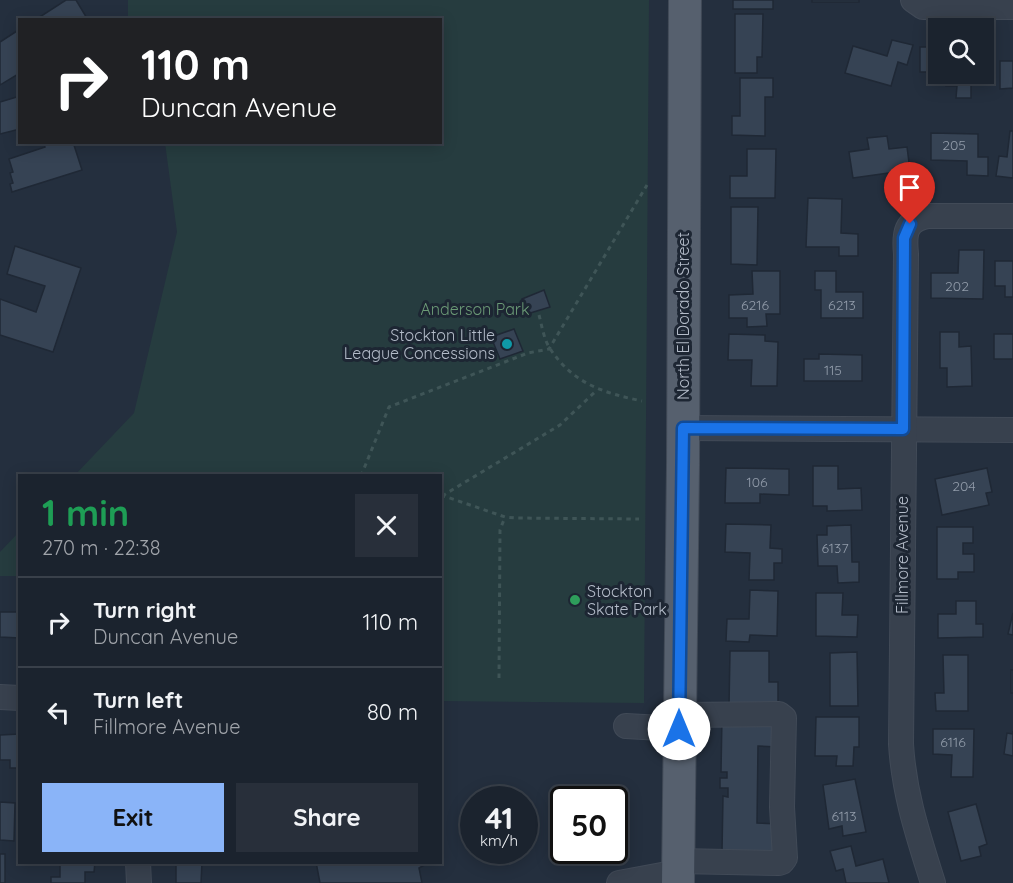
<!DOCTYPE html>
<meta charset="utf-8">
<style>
body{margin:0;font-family:Quicksand,sans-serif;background:#282f3a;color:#f1f3f6;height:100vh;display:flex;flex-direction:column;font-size:22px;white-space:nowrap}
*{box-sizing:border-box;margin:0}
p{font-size:20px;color:#a0a4aa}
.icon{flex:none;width:33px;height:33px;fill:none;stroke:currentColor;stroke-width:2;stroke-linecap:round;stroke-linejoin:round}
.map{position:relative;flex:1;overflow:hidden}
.sheet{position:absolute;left:18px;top:474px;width:424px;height:390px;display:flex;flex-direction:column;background:#1b232e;border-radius:0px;box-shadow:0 3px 15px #0003,0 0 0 2px #39404a}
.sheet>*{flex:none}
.banner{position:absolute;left:18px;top:18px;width:424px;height:126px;border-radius:0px;box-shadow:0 3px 15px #0003,0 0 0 2px #39404a;background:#202124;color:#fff;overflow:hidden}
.controls{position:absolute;left:928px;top:18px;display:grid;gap:12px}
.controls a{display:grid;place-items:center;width:66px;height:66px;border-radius:0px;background:#1b232e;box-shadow:0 3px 15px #0003,0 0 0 2px #39404a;font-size:30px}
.speed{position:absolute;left:460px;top:786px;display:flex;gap:12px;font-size:30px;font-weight:700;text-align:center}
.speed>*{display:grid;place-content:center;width:78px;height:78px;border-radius:50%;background:#1b232e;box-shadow:0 3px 15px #0003,0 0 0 2px #39404a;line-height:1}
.speed small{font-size:15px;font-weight:400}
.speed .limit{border:3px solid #111;border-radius:9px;background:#fff;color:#111}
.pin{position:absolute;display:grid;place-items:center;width:51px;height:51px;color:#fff;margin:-62px -26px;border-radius:50% 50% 50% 0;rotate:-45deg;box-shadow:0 0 6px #0007}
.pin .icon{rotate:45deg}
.me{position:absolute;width:66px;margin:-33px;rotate:0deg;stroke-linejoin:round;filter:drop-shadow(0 0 4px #0008)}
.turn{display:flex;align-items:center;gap:21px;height:126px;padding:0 24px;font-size:27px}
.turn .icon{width:78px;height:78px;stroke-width:2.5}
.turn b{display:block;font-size:42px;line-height:51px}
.round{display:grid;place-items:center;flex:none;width:63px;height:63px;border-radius:0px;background:#282f3a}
.headline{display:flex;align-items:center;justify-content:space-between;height:102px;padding:0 24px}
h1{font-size:36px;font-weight:800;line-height:45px;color:#1e9e55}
.button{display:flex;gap:12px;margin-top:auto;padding:12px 24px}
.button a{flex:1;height:69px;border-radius:0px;background:#8ab4f8;color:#111;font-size:24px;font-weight:800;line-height:69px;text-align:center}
.button a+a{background:#282f3a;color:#f1f3f6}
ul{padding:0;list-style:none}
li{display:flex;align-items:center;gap:18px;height:90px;padding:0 24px;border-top:2px solid #39404a}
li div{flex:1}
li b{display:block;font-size:22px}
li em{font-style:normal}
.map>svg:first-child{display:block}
.green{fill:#263c3f}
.building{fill:#364354;stroke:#1f2835;stroke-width:1.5}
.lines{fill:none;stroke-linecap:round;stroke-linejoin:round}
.minor-casing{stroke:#414a57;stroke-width:26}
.major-casing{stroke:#414a57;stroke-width:34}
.path{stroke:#3f5557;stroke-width:3;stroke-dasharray:4.5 4.5;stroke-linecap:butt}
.minor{stroke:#38414e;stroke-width:24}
.major{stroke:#56606e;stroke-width:32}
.route-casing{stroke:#114b97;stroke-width:15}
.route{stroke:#1a73e8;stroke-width:10}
.culture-dot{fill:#0f9aa8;stroke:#1d2633;stroke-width:2}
.leisure-dot{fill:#2e9e5b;stroke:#1d2633;stroke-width:2}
.labels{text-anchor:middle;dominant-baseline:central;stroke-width:6;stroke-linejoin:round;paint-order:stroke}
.number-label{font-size:14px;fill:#929caa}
.park-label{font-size:16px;fill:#6b9a76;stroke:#1d2633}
.street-label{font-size:16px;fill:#b4bcc9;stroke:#1d2633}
.poi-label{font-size:16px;fill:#b4bcc9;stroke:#1d2633;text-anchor:end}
</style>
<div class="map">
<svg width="1013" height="883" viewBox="0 0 1013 883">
<rect width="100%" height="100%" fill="#242f3e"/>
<!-- green -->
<g class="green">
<polygon points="128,0 649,0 644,703 441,701 441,476 74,476 134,413 177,232 165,143 441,142 441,20 128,19"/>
<polygon points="19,532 19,576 0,576 0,552"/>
</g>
<!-- building -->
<g class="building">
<polygon points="66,0 76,0 88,20 35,20"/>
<rect x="733" y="0" width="40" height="9"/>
<rect x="812" y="0" width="47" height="2"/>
<polygon points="735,14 763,14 762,57 757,57 757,73 735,73"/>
<polygon points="20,29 20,73 0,85 0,42"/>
<polygon points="892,40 913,45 907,65 898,62 891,86 845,73 853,46 887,56"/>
<polygon points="920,47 939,47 939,74 971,74 971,98 956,98 957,86 946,86 947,78 932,78 932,72 920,72"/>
<rect x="984" y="48" width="3" height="24"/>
<polygon points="1000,61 1013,61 1013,88 1000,89"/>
<polygon points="740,78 773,78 773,97 765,97 765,136 732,135 732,116 740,116"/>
<polygon points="20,96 20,129 0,134 0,102"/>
<polygon points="1010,131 1013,131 1013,178 996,176 999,156 1007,157"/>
<polygon points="931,133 978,134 978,157 988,157 988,176 967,175 967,161 931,160"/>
<polygon points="887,136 889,149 907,147 910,170 853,178 849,152 869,149 867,138"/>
<polygon points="43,142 73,142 82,170 12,192 10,184 13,183 10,173 13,172 9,159 45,147"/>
<polygon points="747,149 776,149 775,198 730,198 730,176 747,176"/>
<polygon points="808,198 842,199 841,233 858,234 858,256 839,256 839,247 806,247"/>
<polygon points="731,207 758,207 757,265 731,264"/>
<polygon points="15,246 81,268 53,352 0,335 0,299 36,312 45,286 7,274"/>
<polygon points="959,250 984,250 983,299 931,298 931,273 958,273"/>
<polygon points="995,261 1013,261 1013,297 1005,297 1005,286 995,286"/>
<polygon points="752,271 780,271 780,314 766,314 767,326 747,327 747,318 729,318 729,295 753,294"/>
<polygon points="815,271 836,271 836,292 863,292 863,318 821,318 821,290 815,290"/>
<polygon points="544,290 550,307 527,314 522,299"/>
<polygon points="514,329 523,351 500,359 491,337"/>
<polygon points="940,332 959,332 959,347 971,346 972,386 947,387 947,368 940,368"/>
<polygon points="729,334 765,335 765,341 778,342 777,386 751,386 752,360 728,360"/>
<rect x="994" y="334" width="19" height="25"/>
<polygon points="819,354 862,355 862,381 804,381 804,359 819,359"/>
<polygon points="813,466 838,466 838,489 861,488 862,510 827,511 827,506 813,506"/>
<polygon points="726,468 789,469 789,495 760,494 760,503 725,503"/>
<polygon points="987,468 992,492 986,493 989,505 942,515 935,479"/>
<polygon points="726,524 771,525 770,548 782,549 782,563 774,563 774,580 749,580 750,553 725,552"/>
<polygon points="851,525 852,562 859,562 859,582 838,583 837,566 818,566 817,535 827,535 827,526"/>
<polygon points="937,527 973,527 973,543 963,543 963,554 974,554 974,572 958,572 958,579 937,579"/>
<polygon points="750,590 778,591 777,636 750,635 749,642 726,641 727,619 749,619"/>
<polygon points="816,593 843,593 842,615 858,615 857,637 816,636"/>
<polygon points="956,601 976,601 976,624 983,624 983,637 938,638 938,614 956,614"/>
<polygon points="0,612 20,612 20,638 0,637"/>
<polygon points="1013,613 1013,635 1008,634"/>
<polygon points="730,651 769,651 769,682 778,682 778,707 729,706"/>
<polygon points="857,652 858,706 830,706 830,653"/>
<polygon points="943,655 968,655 968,711 936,711 935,693 944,693"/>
<rect x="1011" y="670" width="2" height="23"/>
<polygon points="722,716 778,717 778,747 758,746 757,823 778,824 778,852 722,852 723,796 728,797 728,788 720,788 720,778 727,778 727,772 721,772"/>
<polygon points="816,717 859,717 859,747 854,747 853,766 836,766 837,756 815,756"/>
<polygon points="933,729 974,729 973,777 951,777 952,755 933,754"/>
<polygon points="1013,731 1013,756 1004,754 1007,733 1013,734"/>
<polygon points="20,734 20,768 10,768 10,760 0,760 0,735"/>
<polygon points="855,779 866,832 843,836 842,826 829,829 823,785"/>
<polygon points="0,802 15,803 14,841 0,840"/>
<polygon points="976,804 987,844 979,847 981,856 961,861 948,812"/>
<polygon points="851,846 856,866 883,859 889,883 846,883 843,869 836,871 830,851"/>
<rect x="0" y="854" width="5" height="29"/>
<polygon points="60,862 95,862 94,872 85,872 85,883 51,883 51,877 60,877"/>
<polygon points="176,862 202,862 201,883 176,883"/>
<polygon points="316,862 430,862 419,868 422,883 320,883"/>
</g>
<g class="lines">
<defs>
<g id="minor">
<polyline points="913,0 923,7 1013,7"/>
<polyline points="683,428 1013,430"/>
<polyline points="0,697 20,698"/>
<polyline points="626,726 679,729"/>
<polyline points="678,861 779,863 782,862 785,858 782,807 784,718 779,714 679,715"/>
<polyline points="138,862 139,883"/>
<polyline points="619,883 678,872"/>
<path d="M933 883C918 835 904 794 901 744L906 254C904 234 905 220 928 216H1013"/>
</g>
<polyline id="major" points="678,883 683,465 685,0"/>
</defs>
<!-- minor casing -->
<use href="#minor" class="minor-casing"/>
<!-- major casing -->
<use href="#major" class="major-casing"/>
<!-- path -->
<g class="path">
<path d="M539 315C542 326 544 341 551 350 574 384 604 393 642 401"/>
<polyline points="361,476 389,407 528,353 549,349 647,185"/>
<polyline points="441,495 505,517 516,518 639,519"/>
<polyline points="442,496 560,425 597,390"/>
<polyline points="499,678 500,530 505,517"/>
</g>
<!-- minor -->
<use href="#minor" class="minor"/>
<!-- major -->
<use href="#major" class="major"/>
</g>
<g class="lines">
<defs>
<polyline id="route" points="679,729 683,428 903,429 904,238 910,224"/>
</defs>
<!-- route casing -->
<use href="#route" class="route-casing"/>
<!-- route -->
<use href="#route" class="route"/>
</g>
<!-- markers -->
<circle class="culture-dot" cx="507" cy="344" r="6"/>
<circle class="leisure-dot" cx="575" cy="600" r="6"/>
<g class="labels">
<!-- number labels -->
<g class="number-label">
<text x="954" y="145">205</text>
<text x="957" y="286">202</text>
<text x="755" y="305">6216</text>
<text x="842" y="305">6213</text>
<text x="833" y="370">115</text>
<text x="757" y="482">106</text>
<text x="964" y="486">204</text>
<text x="835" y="548">6137</text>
<text x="953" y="742">6116</text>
<text x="844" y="816">6113</text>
</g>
<!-- park labels -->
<g class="park-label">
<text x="475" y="309">Anderson Park</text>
</g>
<!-- street labels -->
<g class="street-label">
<text transform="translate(683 316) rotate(-90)">North El Dorado Street</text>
<text transform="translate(902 555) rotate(-90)">Fillmore Avenue</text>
</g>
<!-- poi labels -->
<g class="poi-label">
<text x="495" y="335">Stockton Little<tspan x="495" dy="18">League Concessions</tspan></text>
<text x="587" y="591" text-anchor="start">Stockton<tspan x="587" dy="18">Skate Park</tspan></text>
</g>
</g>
</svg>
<div class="controls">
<a><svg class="icon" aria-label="search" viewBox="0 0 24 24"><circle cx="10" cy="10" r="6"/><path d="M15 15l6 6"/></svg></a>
</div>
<div class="speed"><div>41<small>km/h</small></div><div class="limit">50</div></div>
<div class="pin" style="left:910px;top:224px;background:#d93025"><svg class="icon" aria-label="arrive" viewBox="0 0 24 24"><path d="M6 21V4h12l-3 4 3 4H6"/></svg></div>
<svg class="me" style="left:679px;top:729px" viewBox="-20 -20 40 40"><circle r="19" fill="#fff"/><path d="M0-13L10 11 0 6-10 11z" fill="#1a73e8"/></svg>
<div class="banner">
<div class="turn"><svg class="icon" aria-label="right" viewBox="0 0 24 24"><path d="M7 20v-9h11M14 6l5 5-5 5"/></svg><div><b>110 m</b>Duncan Avenue</div></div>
</div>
<section class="sheet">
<div class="headline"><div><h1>1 min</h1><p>270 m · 22:38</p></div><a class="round"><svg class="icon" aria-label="close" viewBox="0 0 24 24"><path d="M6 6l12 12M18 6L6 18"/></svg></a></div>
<ul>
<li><svg class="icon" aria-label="right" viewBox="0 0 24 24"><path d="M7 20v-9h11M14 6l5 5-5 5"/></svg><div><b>Turn right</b><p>Duncan Avenue</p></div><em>110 m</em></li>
<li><svg class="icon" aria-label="left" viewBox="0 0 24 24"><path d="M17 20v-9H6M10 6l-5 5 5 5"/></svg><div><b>Turn left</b><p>Fillmore Avenue</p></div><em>80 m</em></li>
</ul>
<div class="button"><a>Exit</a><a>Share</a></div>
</section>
</div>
